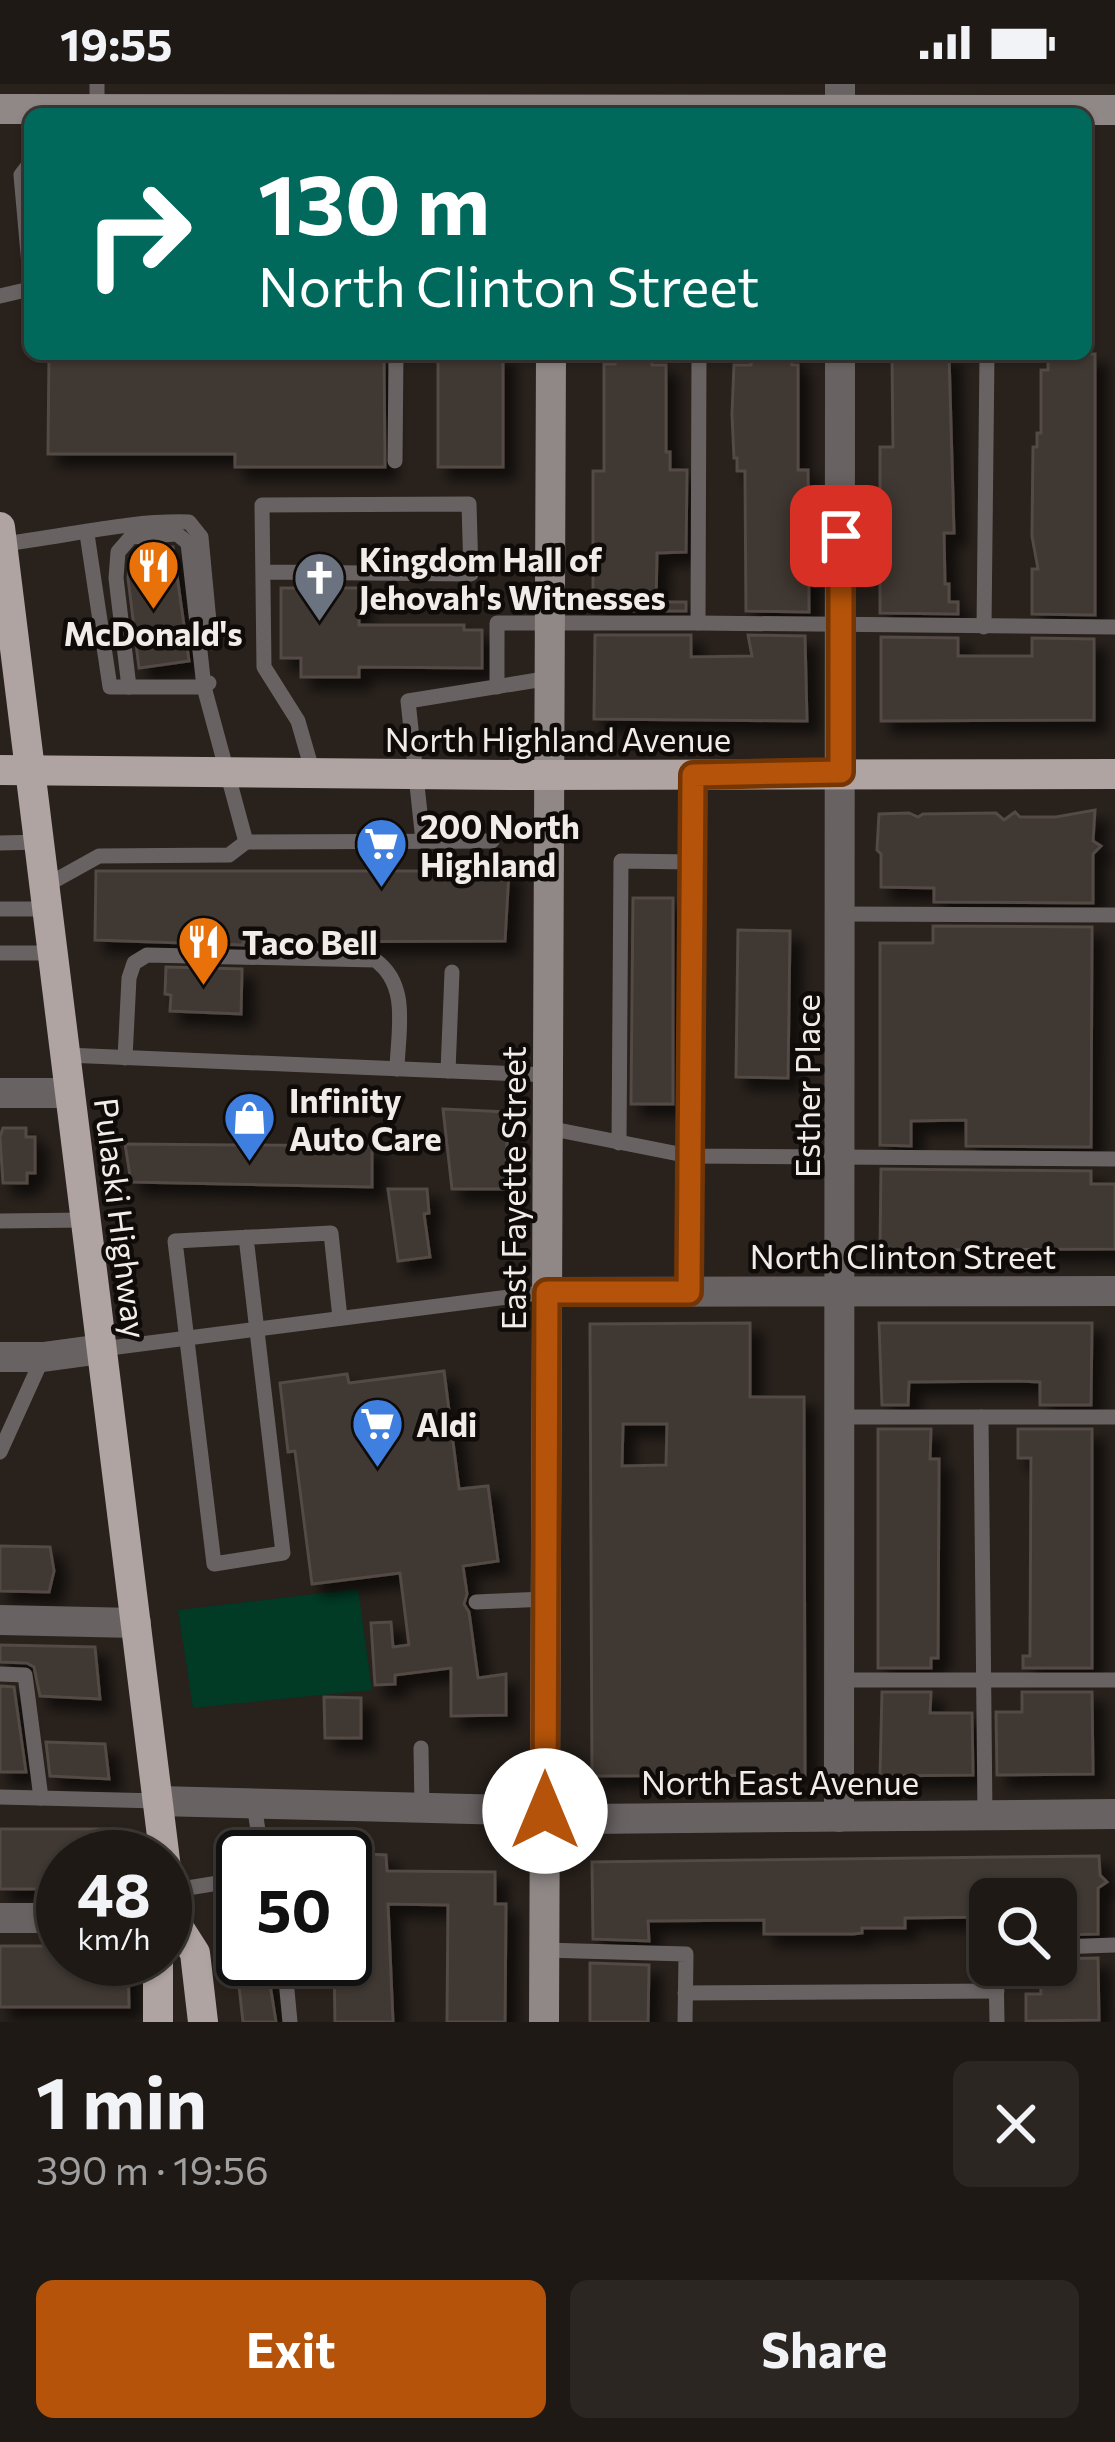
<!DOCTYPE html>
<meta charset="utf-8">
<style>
body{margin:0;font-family:Commissioner,sans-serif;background:#2b2622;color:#f1f3f6;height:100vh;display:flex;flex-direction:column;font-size:45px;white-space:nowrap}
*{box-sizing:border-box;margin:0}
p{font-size:39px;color:#a1a0a0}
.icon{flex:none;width:66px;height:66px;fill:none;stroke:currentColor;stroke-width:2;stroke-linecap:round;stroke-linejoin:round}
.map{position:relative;height:1938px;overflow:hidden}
.side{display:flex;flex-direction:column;background:#1e1915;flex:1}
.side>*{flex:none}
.top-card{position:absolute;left:24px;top:24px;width:1068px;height:252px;border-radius:18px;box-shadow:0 3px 9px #0004,0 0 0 3px #3c3834;background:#00695c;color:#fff;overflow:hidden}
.fabs{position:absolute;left:969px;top:1794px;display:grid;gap:24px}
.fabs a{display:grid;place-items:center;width:108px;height:108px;border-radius:18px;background:#1e1915;box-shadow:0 3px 9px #0004,0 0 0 3px #3c3834;font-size:60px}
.speed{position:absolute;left:36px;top:1746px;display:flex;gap:24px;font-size:60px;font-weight:700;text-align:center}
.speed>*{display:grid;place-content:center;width:156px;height:156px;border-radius:50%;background:#1e1915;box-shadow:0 3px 9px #0004,0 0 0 3px #3c3834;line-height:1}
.speed small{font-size:30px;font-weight:400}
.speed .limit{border:6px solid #111;border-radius:18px;background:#fff;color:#111}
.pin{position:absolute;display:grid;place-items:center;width:102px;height:102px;color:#fff;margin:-51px;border-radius:24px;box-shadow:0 6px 18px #0006}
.me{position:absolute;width:132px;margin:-66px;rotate:0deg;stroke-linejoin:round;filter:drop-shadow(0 0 9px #0008)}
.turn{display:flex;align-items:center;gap:42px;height:252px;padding:0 36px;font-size:54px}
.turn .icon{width:156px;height:156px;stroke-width:2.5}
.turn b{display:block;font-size:84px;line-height:102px}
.round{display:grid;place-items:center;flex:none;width:126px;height:126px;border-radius:18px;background:#2b2622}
.head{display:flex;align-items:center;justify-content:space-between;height:204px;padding:0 36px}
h1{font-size:72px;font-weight:700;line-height:90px}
.action{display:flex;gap:24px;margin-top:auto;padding:24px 36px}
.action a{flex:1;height:138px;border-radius:18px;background:#b45309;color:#fff;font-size:48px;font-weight:700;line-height:138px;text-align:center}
.action a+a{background:#2b2622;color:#f1f3f6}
.status{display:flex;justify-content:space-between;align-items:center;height:84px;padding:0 60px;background:#1e1915;direction:ltr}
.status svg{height:33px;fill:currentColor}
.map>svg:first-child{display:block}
.green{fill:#013a25}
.building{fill:#3f3731;stroke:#524944;stroke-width:3;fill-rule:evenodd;filter:url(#shadow)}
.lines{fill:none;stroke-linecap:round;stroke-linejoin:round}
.lane{stroke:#686362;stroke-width:15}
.street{stroke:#686362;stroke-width:30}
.secondary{stroke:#908887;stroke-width:30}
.primary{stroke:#afa4a2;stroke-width:30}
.route-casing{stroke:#753606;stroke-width:30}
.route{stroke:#b45309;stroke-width:21}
.labels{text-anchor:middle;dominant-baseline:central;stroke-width:9;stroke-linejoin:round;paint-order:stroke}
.poi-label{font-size:33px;font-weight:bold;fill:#f2ece9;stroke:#0f0b09;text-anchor:start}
.street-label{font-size:33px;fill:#f2ece9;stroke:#0f0b09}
</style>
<div class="status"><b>19:55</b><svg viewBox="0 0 49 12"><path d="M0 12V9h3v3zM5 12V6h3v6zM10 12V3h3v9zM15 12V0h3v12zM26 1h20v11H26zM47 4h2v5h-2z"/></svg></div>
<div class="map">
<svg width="1115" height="1938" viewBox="0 0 1115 1938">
<defs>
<filter id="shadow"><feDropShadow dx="11" dy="11" stdDeviation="6" flood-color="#0009"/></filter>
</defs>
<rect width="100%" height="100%" fill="#28211c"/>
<!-- green -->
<polygon class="green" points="358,1505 372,1606 193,1624 178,1526"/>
<!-- building -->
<g class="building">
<polygon points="49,270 384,270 385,383 235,383 235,370 48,370"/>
<rect x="438" y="270" width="65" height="113"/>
<polygon points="615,270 652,270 652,281 666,281 666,368 670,368 670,386 687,386 686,468 657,469 656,518 686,518 686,527 593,527 593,387 604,387 604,280 615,280"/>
<polygon points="751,270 792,270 792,281 798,281 798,386 808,386 809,528 746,527 745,387 737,387 737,374 734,374 732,330 734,281 751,281"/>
<polygon points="892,270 949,270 954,449 944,449 945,500 949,500 949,518 958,518 958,530 880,529 880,363 893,363"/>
<polygon points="1048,270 1095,270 1095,531 1032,530 1032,485 1038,485 1032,452 1033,363 1037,363 1037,349 1041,349 1041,286 1048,286"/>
<polygon points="173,463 189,577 139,584 128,494 130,473 137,465"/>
<polygon points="281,504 359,504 359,541 464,541 464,546 482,546 482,584 359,583 359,593 301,593 301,574 281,574"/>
<polygon points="595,551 691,551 691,573 752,572 748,551 805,552 807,637 594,635"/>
<polygon points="881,553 958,554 958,572 1032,572 1032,554 1094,555 1094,636 881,637"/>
<polygon points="1095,726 1093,757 1101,762 1093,770 1093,819 934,818 934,804 881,803 881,770 877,766 879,730 909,729 918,733 923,730 996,729 1004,736 1015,728 1020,733 1056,733"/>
<polygon points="509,787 505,857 243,858 243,861 95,856 96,787"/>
<polygon points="633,814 673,814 673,1020 631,1020"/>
<polygon points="933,842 1092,843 1091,1063 966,1062 966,1036 911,1037 911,1062 880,1061 880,859 933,859"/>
<polygon points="738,846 790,847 788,994 736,993"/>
<polygon points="166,883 242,885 241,930 170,927 171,911 165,910"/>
<polygon points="443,1025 507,1028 507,1105 452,1105"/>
<polygon points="3,1044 26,1044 26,1053 35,1053 35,1089 27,1089 27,1099 3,1099 0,1053"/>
<polygon points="125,1060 372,1062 372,1103 131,1098"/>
<polygon points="881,1085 1091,1087 1091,1100 1115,1100 1115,1165 880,1166"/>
<polygon points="388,1105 427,1105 429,1129 424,1130 430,1173 398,1177"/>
<path d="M750 1239V1313H804L805 1691 592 1692 590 1240ZM623 1340H667L666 1381 622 1382Z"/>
<polygon points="879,1239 1092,1239 1091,1321 1040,1321 1040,1298 1018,1297 909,1298 908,1321 882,1321"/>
<polygon points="444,1287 459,1405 488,1402 498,1477 463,1482 467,1510 464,1520 469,1528 478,1594 506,1590 506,1631 451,1632 451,1584 395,1591 395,1600 375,1601 371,1539 391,1538 393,1563 409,1561 400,1489 312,1500 295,1367 288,1368 280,1299 347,1290 349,1299"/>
<polygon points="878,1345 931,1345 930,1375 939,1375 938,1574 931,1574 931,1584 878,1584"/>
<polygon points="1018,1345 1092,1345 1092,1584 1023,1584 1023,1572 1030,1572 1031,1374 1018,1374"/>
<polygon points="0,1462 50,1463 54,1487 49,1508 0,1507"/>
<polygon points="0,1561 95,1563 100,1615 40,1612 34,1583 27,1579 0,1578"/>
<polygon points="0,1602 14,1603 26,1688 0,1688"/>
<polygon points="882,1608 931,1608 930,1629 972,1629 973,1691 880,1692"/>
<polygon points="1022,1608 1092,1608 1093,1690 997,1691 996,1628 1022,1628"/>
<polygon points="324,1613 361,1614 361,1654 325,1654"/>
<polygon points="46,1658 105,1660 109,1695 50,1692"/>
<polygon points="0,1745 112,1745 116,1773 63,1773 63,1805 0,1805"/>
<polygon points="345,1769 386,1771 387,1787 495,1788 495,1820 506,1820 505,1938 447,1938 448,1821 388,1820 393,1938 335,1938 334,1875 345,1875"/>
<polygon points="1099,1772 1100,1791 1107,1798 1098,1804 1098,1850 1056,1851 1056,1815 990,1815 990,1833 905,1834 905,1844 862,1844 862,1849 853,1850 764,1850 764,1836 648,1837 649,1857 593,1855 592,1778"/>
<polygon points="0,1862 63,1862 63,1875 128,1875 129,1923 0,1923"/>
<polygon points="1098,1874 1099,1936 1026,1937 1026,1910 1041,1910 1040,1881 1056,1881 1056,1875"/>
<polygon points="236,1875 266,1875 276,1938 243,1938"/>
<polygon points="590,1879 649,1881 648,1938 590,1938"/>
</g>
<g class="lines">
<!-- lane -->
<g class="lane">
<polyline points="97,25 97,0"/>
<polyline points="30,79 21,91 30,192"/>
<polyline points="0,212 30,205"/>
<polyline points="395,377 396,270"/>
<polyline points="87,450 110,603 204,603 209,599"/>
<path d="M2 460C65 453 127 436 189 438L201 453 211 559"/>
<polyline points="263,488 471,490 469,420 262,421 264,583 298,637 313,689"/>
<polyline points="698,539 1115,543"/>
<polyline points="984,543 987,270"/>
<polyline points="497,603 497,539 698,539 699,270"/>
<polyline points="423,757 408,617 550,594"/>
<polyline points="246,758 492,757"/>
<polyline points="0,759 40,758"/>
<polyline points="45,802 99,772 229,771 246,758 204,603 188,459 177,450 131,453 118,468 116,494 129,603"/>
<polyline points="0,825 48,825"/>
<polyline points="842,830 1115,831"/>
<polyline points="0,869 53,869"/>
<polyline points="66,971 548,991"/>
<path d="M125 974 129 894 134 879 147 871 375 876C410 901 398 946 397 985"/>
<polyline points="448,987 452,888"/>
<polyline points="548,1044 689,1072 1115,1075"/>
<polyline points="619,1059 621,777 692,778"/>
<polyline points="0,1137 86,1136"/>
<polyline points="246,1153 283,1469 214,1480 175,1157 331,1149 340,1234"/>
<polyline points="689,1207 693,691"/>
<polyline points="102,1265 547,1208"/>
<polyline points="841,1333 1115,1333"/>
<polyline points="981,1333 985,1732"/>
<polyline points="0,1368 43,1273"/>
<polyline points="476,1518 546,1515"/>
<polyline points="0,1590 25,1591 41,1714"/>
<polyline points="840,1596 1115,1596"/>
<polyline points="421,1664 422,1724"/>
<polyline points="0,1713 158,1717"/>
<polyline points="254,1720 262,1773"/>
<polyline points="169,1807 243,1795"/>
<polyline points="1056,1863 1115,1861"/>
<polyline points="544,1866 686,1870 685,1938"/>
<polyline points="284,1875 290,1938"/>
<polyline points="996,1881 997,1938"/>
<polyline points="685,1909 997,1907"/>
</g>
<!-- street -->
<g class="street">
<polyline points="840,0 840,30"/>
<polyline points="0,1009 70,1009"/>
<polyline points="547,1208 1115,1207"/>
<polyline points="0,1273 43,1273 102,1265"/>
<polyline points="0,1536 136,1539"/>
<polyline points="158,1717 545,1727 585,1735 1115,1730"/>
<polyline points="839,1733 840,270"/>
<polyline points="0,1834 63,1834"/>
</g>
<!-- secondary -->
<g class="secondary">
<polyline points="0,25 1115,26"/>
<polyline points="544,1938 551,270"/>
</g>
<!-- primary -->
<g class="primary">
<polyline points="0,443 172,1833 195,1869 203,1938"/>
<polyline points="0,686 521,691 1115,690"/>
<polyline points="158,1938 158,1875"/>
</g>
</g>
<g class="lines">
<defs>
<polyline id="route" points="545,1727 547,1208 689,1208 693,691 841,688 841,452"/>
</defs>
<!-- route casing -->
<use href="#route" class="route-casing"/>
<!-- route -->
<use href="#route" class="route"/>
</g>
<!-- icons -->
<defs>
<symbol id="restaurant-pin" viewBox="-11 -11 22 30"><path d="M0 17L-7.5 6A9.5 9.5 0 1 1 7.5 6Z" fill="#e8710a" stroke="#0f0b09"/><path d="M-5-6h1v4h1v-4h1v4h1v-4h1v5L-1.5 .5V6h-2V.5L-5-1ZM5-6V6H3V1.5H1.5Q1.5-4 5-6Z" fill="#fff"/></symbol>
<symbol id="church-pin" viewBox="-11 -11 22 30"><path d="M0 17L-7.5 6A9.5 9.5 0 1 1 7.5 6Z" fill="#6b7280" stroke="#0f0b09"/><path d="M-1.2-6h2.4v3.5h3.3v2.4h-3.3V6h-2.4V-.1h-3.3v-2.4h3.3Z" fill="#fff"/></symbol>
<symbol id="supermarket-pin" viewBox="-11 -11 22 30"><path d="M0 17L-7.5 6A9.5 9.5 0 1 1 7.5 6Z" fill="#3f7fe0" stroke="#0f0b09"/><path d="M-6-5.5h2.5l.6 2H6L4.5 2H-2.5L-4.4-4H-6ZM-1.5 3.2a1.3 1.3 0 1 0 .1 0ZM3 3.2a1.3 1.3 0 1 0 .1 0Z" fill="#fff"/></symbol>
<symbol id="shop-pin" viewBox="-11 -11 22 30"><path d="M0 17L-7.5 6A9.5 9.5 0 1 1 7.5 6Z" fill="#3f7fe0" stroke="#0f0b09"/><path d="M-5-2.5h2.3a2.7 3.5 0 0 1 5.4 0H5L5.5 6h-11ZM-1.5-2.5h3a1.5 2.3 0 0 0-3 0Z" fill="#fff"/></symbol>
</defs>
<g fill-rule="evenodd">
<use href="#restaurant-pin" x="124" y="452" width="59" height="81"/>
<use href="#church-pin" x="290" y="464" width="59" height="81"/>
<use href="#supermarket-pin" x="352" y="730" width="59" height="81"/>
<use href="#restaurant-pin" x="174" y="828" width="59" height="81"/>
<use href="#shop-pin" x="220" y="1004" width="59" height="81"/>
<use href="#supermarket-pin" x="348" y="1310" width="59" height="81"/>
</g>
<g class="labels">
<!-- poi labels -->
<g class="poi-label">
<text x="359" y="474">Kingdom Hall of<tspan x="359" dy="38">Jehovah's Witnesses</tspan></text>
<text x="153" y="548" text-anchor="middle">McDonald's</text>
<text x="420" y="741">200 North<tspan x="420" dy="38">Highland</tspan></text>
<text x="242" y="857">Taco Bell</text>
<text x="289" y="1015">Infinity<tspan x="289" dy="38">Auto Care</tspan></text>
<text x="416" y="1339">Aldi</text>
</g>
<!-- street labels -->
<g class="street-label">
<text x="558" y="654">North Highland Avenue</text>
<text transform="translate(806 1002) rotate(-90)">Esther Place</text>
<text transform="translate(512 1104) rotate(-90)">East Fayette Street</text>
<text transform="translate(122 1134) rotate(83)">Pulaski Highway</text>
<text x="903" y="1171">North Clinton Street</text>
<text x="780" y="1697">North East Avenue</text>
</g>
</g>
</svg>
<div class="fabs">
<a><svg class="icon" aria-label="search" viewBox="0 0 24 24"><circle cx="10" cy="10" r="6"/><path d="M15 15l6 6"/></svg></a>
</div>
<div class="speed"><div>48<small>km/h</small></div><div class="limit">50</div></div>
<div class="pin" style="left:841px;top:452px;background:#d93025"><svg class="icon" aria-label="arrive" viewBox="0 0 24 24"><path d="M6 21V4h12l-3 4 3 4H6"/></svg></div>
<svg class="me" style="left:545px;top:1727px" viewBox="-20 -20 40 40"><circle r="19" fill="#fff"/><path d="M0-13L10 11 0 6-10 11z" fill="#b45309"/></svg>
<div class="top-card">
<div class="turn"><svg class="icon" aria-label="right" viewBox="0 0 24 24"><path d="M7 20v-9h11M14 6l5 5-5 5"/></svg><div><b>130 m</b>North Clinton Street</div></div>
</div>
</div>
<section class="side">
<div class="head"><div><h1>1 min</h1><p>390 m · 19:56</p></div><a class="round"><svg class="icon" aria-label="close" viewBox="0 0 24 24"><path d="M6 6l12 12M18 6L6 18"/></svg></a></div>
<div class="action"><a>Exit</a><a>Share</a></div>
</section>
